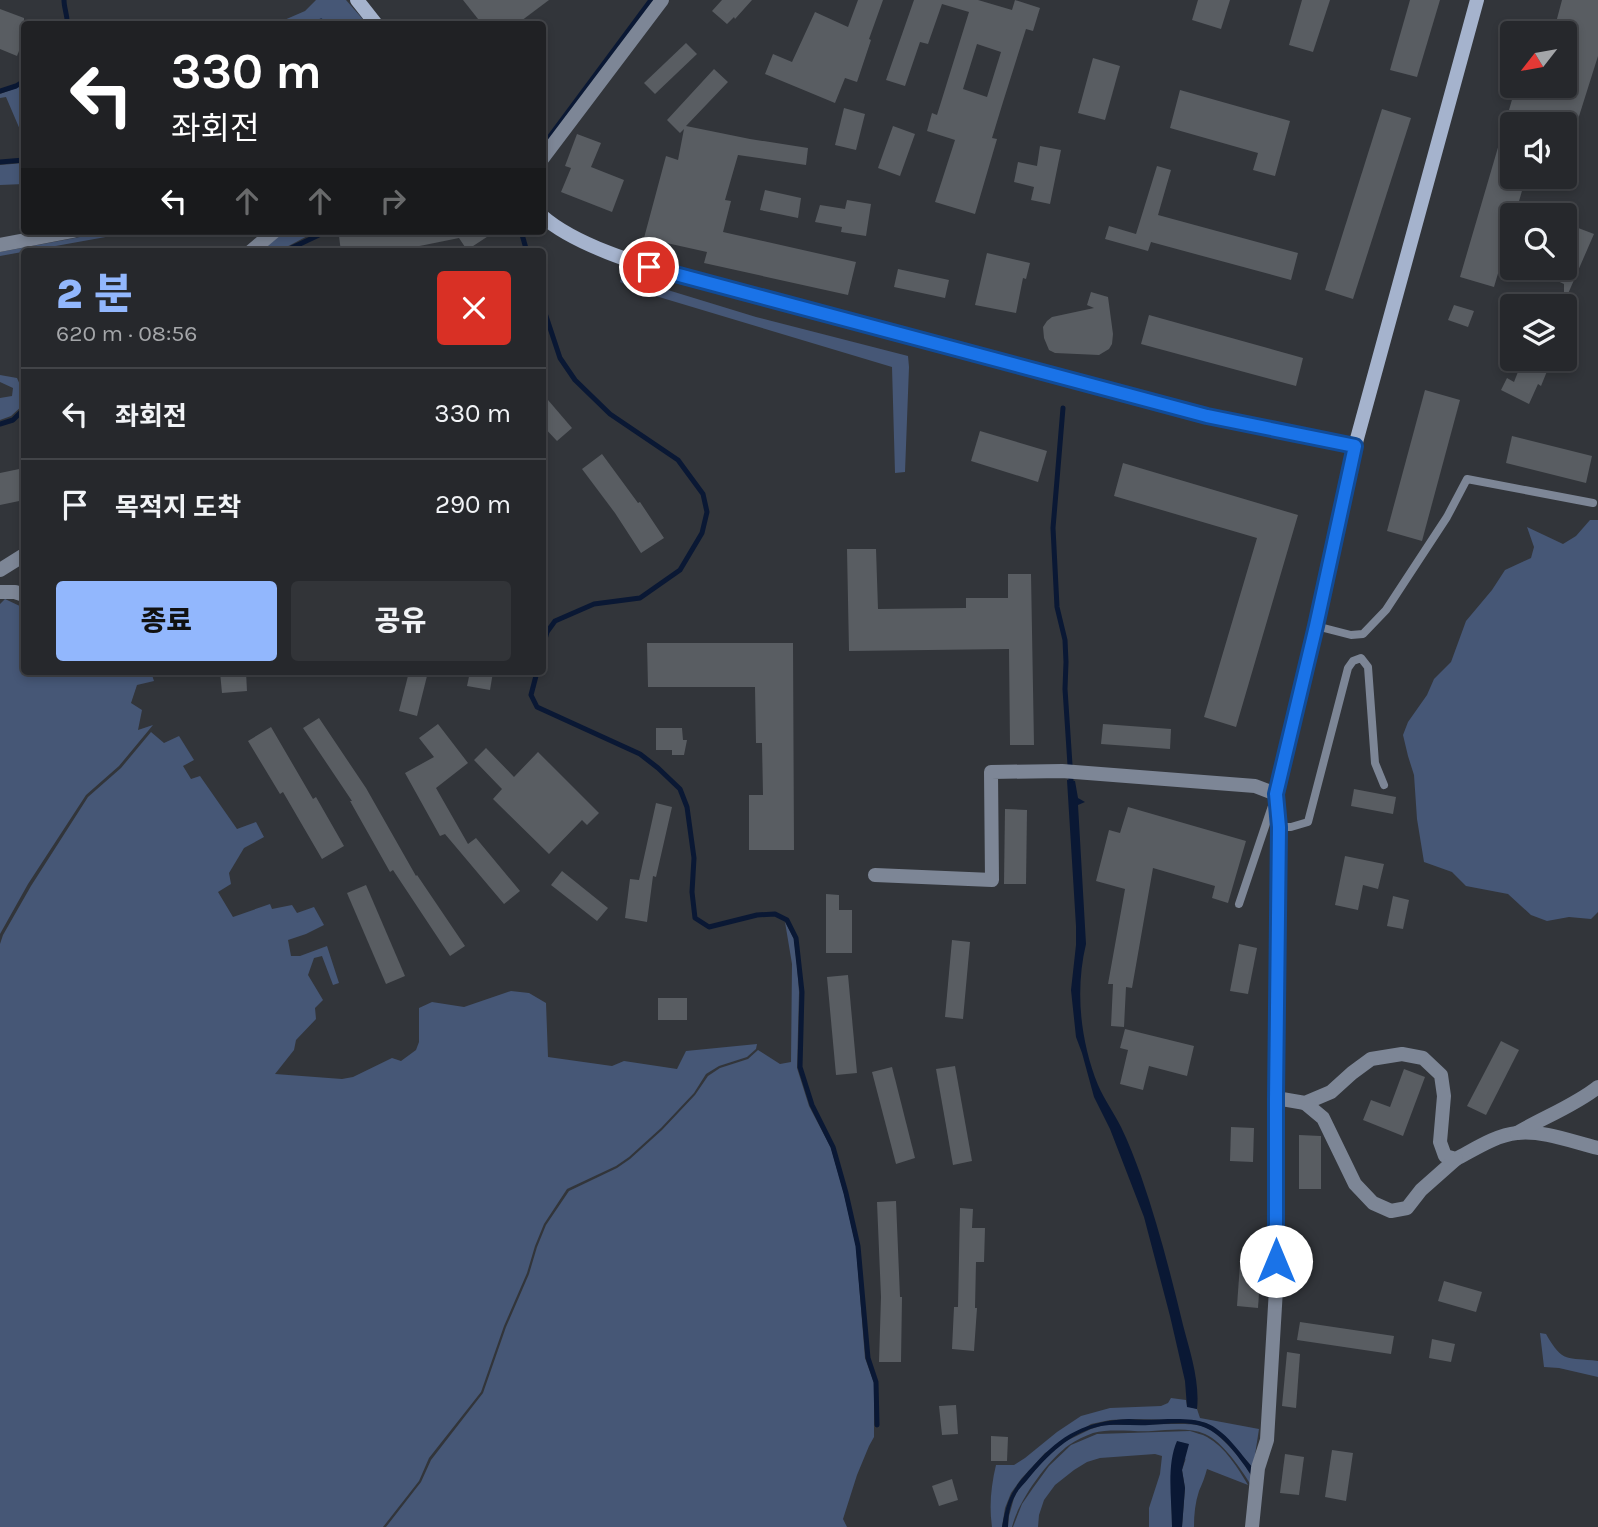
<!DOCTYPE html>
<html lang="ko">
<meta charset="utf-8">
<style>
body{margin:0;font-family:Karla,"Noto Sans KR",sans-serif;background:#323438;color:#f1f3f6;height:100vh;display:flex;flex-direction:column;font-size:26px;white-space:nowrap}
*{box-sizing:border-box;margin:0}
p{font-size:23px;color:#a4a6a9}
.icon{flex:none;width:38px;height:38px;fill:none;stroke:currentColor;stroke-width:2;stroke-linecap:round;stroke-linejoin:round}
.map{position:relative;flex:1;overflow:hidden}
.drawer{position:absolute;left:21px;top:248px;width:525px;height:427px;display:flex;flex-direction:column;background:#26282c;border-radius:7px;box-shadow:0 4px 10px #0003,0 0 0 2px #424448}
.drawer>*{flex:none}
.top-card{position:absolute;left:21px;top:21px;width:525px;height:214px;border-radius:7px;box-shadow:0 4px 10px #0003,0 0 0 2px #424448;background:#202124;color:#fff;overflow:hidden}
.needle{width:46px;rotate:239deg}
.fabs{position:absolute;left:1500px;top:21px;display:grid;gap:14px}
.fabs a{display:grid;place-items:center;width:77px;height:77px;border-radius:7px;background:#26282c;box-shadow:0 4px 10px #0003,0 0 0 2px #424448;font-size:35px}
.pin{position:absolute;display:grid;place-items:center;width:60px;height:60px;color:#fff;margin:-30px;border:4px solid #fff;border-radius:50%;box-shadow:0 2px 7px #0007}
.me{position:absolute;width:77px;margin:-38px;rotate:0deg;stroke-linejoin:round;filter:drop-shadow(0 0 5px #0008)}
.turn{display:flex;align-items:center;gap:24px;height:147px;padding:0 35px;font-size:32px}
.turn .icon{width:91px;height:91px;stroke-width:2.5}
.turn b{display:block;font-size:49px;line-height:60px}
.lanes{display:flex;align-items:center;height:66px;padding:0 35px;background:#0003;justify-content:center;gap:35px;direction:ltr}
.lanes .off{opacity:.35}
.round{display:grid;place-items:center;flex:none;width:74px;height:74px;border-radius:7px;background:#323438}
.head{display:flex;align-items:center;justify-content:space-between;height:119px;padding:0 35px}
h1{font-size:42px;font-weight:800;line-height:52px;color:#92b7fd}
.primary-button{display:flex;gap:14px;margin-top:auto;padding:14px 35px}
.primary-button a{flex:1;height:80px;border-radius:7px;background:#92b7fd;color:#111;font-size:28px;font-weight:800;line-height:80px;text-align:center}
.primary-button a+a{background:#323438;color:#f1f3f6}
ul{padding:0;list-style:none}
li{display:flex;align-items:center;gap:21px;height:91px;padding:0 35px;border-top:2px solid #424448}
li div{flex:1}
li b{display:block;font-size:26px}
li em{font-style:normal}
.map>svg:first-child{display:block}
.green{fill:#465776}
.water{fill:#0a1834}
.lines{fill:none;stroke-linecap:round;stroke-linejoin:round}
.stream{stroke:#0a1834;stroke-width:5}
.building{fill:#595d62;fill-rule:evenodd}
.lane{stroke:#7d8696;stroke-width:8}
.street{stroke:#7d8696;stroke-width:14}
.secondary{stroke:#a5b3cd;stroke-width:14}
.route-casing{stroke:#114b97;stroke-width:18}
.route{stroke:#1a73e8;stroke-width:12}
</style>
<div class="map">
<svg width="1598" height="1527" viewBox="0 0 1598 1527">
<rect width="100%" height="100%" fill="#32353a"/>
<!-- green -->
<g class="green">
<polygon points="316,0 346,0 367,24 340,24 330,19 321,20 310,24 275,24 305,11"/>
<polygon points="24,85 24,139 6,97 0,98 0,94"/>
<polygon points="24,163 24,184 0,185 0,165"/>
<polygon points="112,231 139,231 0,256 0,252"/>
<polygon points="282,231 317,231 277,252 257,252"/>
<polygon points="622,276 756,317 908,356 909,367 905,472 895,473 892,367 649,294 620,282"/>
<polygon points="0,375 17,378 24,394 24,404 11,416 0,420 0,398 12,396 13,388 0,382"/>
<polygon points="1590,520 1598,520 1598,912 1591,919 1569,917 1547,921 1531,915 1508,894 1466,886 1452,872 1424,862 1417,819 1414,775 1408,756 1403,735 1408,722 1427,695 1434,679 1451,662 1466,621 1492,590 1505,570 1531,558 1534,547 1527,527 1563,544 1576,536"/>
<polygon points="5,599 24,608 24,672 151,672 154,681 137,685 131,703 142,710 138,730 153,725 119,766 86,795 28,884 0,934 0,604"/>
<polygon points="151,732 164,743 179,736 194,760 183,766 191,779 200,776 237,829 256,822 264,837 244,848 229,873 231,884 218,892 233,917 270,904 272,909 292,905 297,913 314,907 324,925 306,934 288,940 291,956 300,956 327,946 339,983 333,985 322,956 314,958 308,975 323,1000 315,1008 316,1019 296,1040 294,1050 275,1074 342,1079 353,1077 392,1058 401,1061 416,1050 419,1042 419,1008 432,1002 464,1007 511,991 529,993 546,1003 548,1057 612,1066 624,1061 677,1069 686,1051 757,1044 756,1049 747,1057 719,1066 706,1074 694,1093 661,1128 629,1157 616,1166 567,1189 544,1224 535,1246 527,1273 504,1326 481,1392 429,1458 419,1481 383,1527 0,1527 0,944 3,935 31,886 88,797 121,768"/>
<polygon points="785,922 794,939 797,965 799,992 797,1068 809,1106 831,1148 844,1194 856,1246 865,1358 874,1383 874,1437 869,1446 857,1475 843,1519 847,1527 386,1527 421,1482 431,1460 483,1393 506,1327 529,1274 537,1247 546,1225 569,1191 617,1168 630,1159 662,1130 695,1095 708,1076 720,1068 748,1059 758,1050 780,1064 791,1062 792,964"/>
<path d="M1540 1333 1546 1334C1563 1364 1567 1357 1598 1361V1377L1559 1368 1544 1367Z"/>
<path d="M1171 1398 1186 1400 1187 1406 1197 1409 1200 1418 1259 1429 1253 1468 1225 1436 1206 1423 1192 1420 1129 1419 1110 1420 1091 1424 1045 1453 1021 1479 1011 1493 1005 1508 1002 1527H992C989 1506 991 1486 996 1465H1014L1025 1458 1057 1432 1081 1416 1110 1408 1161 1406 1168 1403Z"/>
<path d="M1172 1424C1183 1424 1197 1423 1207 1428 1220 1434 1244 1461 1250 1474 1252 1478 1252 1480 1251 1485 1241 1469 1223 1442 1205 1434 1189 1427 1169 1430 1152 1431 1133 1432 1111 1428 1093 1433 1085 1436 1076 1440 1069 1445 1048 1460 1018 1501 1012 1527H1008L1009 1516 1014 1498 1018 1490 1042 1462 1062 1443 1091 1429 1104 1425Z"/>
<path d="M1190 1431C1195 1433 1202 1434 1207 1437 1225 1447 1238 1468 1248 1485L1207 1469C1205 1477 1202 1484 1199 1491 1195 1503 1194 1515 1194 1527H1182L1185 1488 1182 1470 1186 1458 1171 1478 1172 1527H1149V1508L1160 1474 1162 1456 1155 1454 1100 1458 1087 1462 1074 1470 1055 1485 1044 1500 1039 1515 1038 1527H1013L1022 1504 1033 1488 1049 1466 1071 1445 1097 1434Z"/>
</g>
<!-- water -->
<g class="water">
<path d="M1067 780 1075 781 1078 798 1085 802 1078 805 1086 944C1075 990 1080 1040 1098 1085 1104 1099 1114 1113 1121 1127 1129 1143 1135 1160 1141 1176 1158 1225 1171 1275 1183 1325 1190 1352 1200 1381 1197 1409L1187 1407 1185 1381 1170 1316 1144 1217 1110 1129 1094 1097 1082 1053 1076 1037 1071 990 1076 945V926Z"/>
<path d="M1129 1419C1152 1422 1184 1415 1206 1423 1225 1430 1240 1453 1253 1468L1252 1476C1240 1459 1226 1438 1208 1429 1192 1420 1167 1424 1149 1425 1133 1426 1116 1423 1101 1426 1069 1433 1048 1455 1028 1479 1024 1484 1018 1489 1015 1496 1010 1505 1008 1516 1008 1527H1002C1007 1497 1013 1488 1034 1465 1062 1434 1086 1421 1129 1419Z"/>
<path d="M1177 1441 1189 1444 1182 1470 1185 1488 1182 1527H1172C1172 1500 1166 1466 1177 1441Z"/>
</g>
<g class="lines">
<!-- stream -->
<g class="stream">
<path d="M64 0C64 9 68 16 67 24"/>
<polyline points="313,24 321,21"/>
<polyline points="0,91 16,86 24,81"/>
<polyline points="542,147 651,0"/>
<polyline points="0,162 24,160"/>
<polyline points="521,231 527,252"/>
<polyline points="283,252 321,234 330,231"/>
<polyline points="542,304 560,358 575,380 610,414 678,460 703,494 707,512 702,533 680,570 640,598 594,604 555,621 547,632 542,650"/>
<polyline points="1063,408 1053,528 1057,607 1065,640 1066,662 1065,689 1071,780"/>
<polyline points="0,424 13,420 24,409"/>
<polyline points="537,672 531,695 537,707 640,754 658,768 680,789 687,807 694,858 692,892 695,918 709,927 757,915 775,914 787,920 796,938 802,992 800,1067 812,1105 833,1147 846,1193 858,1246 868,1358 876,1382 877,1425"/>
</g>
</g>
<!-- building -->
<g class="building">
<polygon points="463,0 549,0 517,24 482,24"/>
<polygon points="722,0 752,0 735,19 734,17 727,24 712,11"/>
<polygon points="858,0 883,0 869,39 871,40 857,82 845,78 835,103 765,74 773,54 792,62 815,12 848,27"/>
<path d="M914 0H978L1012 10 1015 0 1040 8 1033 31 1026 29 1003 102 992 138 997 139 975 214 935 202 955 140 927 131 932 113 937 115 969 12 942 4 928 44 920 42 905 86 886 80ZM977 44 1001 52 987 97 963 89Z"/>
<polygon points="1198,0 1230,0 1221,29 1192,20"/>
<polygon points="1302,0 1330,0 1313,52 1289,45"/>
<polygon points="1410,0 1440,0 1417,77 1390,70"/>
<polygon points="1562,0 1598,0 1598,56 1575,129 1543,118 1541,124 1512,124 1512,177 1526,177 1515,215 1512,215 1512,226 1494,287 1460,277 1516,86 1564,86 1564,76 1577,36 1554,30"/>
<polygon points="0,9 24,18 24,38 17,56 0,49"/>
<polygon points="686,43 697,54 655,94 644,83"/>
<polygon points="1093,58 1120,66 1105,120 1078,113"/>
<polygon points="714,69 728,82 686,126 750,139 808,148 806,165 738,155 725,200 731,201 723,232 856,262 848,295 704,263 707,252 644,238 666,156 678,160 684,129 680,133 667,120"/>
<polygon points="1180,90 1290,121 1275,176 1253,170 1258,153 1170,128"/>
<polygon points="844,108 865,114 856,150 835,145"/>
<polygon points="1382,109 1411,118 1353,299 1325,290"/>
<polygon points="893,126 915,134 900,176 878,168"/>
<polygon points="577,134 601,143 591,167 624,180 612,212 561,192 571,168 565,166"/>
<polygon points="1040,146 1061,150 1050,204 1031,200 1034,187 1014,182 1018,162 1037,166"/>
<polygon points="1157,166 1171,170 1158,215 1298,253 1291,280 1151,242 1148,251 1105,239 1109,226 1136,234"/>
<polygon points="765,190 801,198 798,218 760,210"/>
<polygon points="847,200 871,204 866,236 841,232 842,227 815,222 820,205 845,209"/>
<polygon points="1573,226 1594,234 1564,303 1564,284 1551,278 1555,268 1564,268 1564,245"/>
<polygon points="372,231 496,231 467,250 459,238 395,251 395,252 341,252 339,236"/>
<polygon points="987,253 1030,263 1026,279 1023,278 1016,313 975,305"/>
<polygon points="898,269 949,280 945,298 894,287"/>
<polygon points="1091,292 1108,297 1113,334 1112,344 1109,349 1099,355 1055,353 1049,350 1044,338 1043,327 1047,321 1052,317 1094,308 1087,305"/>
<polygon points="1454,305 1474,311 1468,327 1448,320"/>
<polygon points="1149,315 1303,358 1296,386 1141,344"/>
<polygon points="1523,359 1552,359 1541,386 1538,384 1529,404 1501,390 1507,378 1514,382"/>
<polygon points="1425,390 1460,400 1422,541 1387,531"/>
<polygon points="542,393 572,428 557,441 542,425"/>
<polygon points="980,431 1047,451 1038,482 971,461"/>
<polygon points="1512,436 1592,456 1586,483 1506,463"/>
<polygon points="602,454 638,503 640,502 664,538 641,553 615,513 582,469"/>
<polygon points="1123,463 1298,515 1236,727 1204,717 1257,538 1114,496"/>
<polygon points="24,468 24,500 0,505 0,473"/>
<polygon points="847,549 876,549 878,609 966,608 966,598 1008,598 1008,574 1031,574 1034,745 1010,745 1009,649 849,651"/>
<polygon points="647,643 793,643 794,850 749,850 749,795 763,795 762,743 756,743 755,687 648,687"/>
<polygon points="220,672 246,672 247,691 222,693"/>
<polygon points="409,672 428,672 417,716 399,711"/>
<polygon points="470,672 493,672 490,690 467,686"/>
<polygon points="319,718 366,788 416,876 417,875 465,946 450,956 393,870 390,872 350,801 352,801 303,728"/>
<polygon points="438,724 468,763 436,788 468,844 476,838 520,891 504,904 445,834 440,836 405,773 434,757 419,738"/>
<polygon points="1103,724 1171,729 1170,749 1101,744"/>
<polygon points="271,727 313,799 316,797 344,846 322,859 283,792 280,794 248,741"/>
<polygon points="656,728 682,728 683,740 687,740 684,755 672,755 672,750 656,750"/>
<polygon points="486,748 514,777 538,752 599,813 587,825 582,820 549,854 493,799 502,789 474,760"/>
<polygon points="1354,789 1396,797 1393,814 1351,806"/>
<polygon points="656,803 672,807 656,877 653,876 647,922 625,918 630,879 639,880"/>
<polygon points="1128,807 1246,841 1228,903 1212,898 1215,886 1153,868 1132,988 1126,987 1124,1027 1111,1026 1113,984 1108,984 1125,889 1096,881 1109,830 1120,833"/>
<polygon points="1005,809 1027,810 1026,884 1004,884"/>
<polygon points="1345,856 1384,864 1378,889 1363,885 1358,910 1335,905"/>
<polygon points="562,871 608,908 597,921 551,885"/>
<polygon points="366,885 405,976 386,984 347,893"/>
<polygon points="826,894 839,895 839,910 852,910 852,953 826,953"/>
<polygon points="1393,896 1409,900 1403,929 1387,926"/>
<polygon points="952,940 970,942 963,1019 945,1017"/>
<polygon points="1239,944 1257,948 1248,994 1230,991"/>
<polygon points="848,975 857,1073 836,1075 827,977"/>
<rect x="658" y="998" width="29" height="22"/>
<polygon points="1125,1029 1194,1046 1187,1076 1149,1066 1143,1090 1120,1084 1128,1050 1120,1048"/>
<polygon points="1501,1041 1519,1050 1486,1115 1467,1106"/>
<polygon points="955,1066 972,1161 953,1165 936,1069"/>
<polygon points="892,1067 915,1158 896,1164 872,1072"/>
<polygon points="1404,1069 1425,1077 1403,1136 1363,1120 1371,1100 1390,1107"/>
<polygon points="1231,1127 1254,1128 1253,1162 1230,1161"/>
<polygon points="1299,1135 1321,1136 1321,1189 1299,1189"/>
<polygon points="896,1201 900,1297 902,1297 901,1362 879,1362 881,1297 877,1202"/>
<polygon points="960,1208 973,1209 972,1228 985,1228 984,1262 976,1262 975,1308 977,1308 974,1351 952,1349 954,1307 958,1307"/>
<polygon points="1240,1264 1261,1265 1258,1308 1237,1306"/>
<polygon points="1444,1281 1482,1292 1476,1312 1438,1301"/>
<polygon points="1300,1322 1394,1336 1391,1354 1297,1340"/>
<polygon points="1432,1339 1455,1344 1451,1362 1429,1358"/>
<polygon points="1287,1352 1300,1354 1296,1408 1282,1406"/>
<polygon points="956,1405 958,1434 942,1435 939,1406"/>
<polygon points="991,1436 1008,1437 1007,1461 991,1461"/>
<polygon points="1332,1450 1353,1453 1346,1501 1325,1497"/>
<polygon points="1285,1454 1304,1457 1299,1495 1280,1493"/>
<polygon points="952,1479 958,1500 939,1506 932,1486"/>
</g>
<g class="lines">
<!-- lane -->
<g class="lane">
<polyline points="1316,626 1351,635 1363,634 1386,610 1447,517 1467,479 1593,503"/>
<polyline points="1279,827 1291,827 1308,822 1348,668 1353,661 1361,658 1368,667 1375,763 1384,785"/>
<polyline points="1239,904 1274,800"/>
</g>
<!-- street -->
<g class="street">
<polyline points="542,159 662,0"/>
<polyline points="0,245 73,231"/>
<polyline points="250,252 275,231"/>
<polyline points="0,570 24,555"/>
<polyline points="0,592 15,592 24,595"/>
<polyline points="875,875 992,880 991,772 1062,771 1255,786 1276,794"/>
<path d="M1276 1098 1305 1103 1331 1092 1352 1073 1371 1059 1402 1054 1423 1058 1441 1075 1444 1096 1440 1142 1445 1156 1456 1159C1475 1149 1496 1135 1517 1133 1543 1130 1573 1142 1598 1148"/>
<polyline points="1305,1103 1323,1118 1355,1184 1373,1203 1391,1211 1407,1208 1421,1190 1456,1159"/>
<path d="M1517 1133C1544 1117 1574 1106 1598 1087"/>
<polyline points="1252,1527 1258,1468 1267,1440 1276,1289 1279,827 1276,794 1316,626 1355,446"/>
</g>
<!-- secondary -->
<g class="secondary">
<polyline points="357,0 376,24"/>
<path d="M542 216C575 245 638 264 680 276L1207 416 1355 446 1477 0"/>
</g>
</g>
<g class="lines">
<defs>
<polyline id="route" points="649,267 1207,416 1355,446 1316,626 1276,794 1279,827 1276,1098 1276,1261"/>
</defs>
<!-- route casing -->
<use href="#route" class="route-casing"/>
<!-- route -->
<use href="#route" class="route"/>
</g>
</svg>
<div class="fabs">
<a><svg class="needle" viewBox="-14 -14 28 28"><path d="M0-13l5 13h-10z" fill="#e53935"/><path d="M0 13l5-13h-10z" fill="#a4a6a9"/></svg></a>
<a><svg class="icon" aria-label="sound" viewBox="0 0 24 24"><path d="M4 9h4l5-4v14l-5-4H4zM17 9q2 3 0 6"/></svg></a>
<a><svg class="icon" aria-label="search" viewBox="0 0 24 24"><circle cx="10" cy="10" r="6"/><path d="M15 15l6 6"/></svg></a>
<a><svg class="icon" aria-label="layers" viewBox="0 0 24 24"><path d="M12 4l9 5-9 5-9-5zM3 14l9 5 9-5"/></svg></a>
</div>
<div class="pin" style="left:649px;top:267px;background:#d93025"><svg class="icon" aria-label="arrive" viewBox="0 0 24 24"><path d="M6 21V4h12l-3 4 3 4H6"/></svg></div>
<svg class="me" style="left:1276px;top:1261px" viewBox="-20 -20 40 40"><circle r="19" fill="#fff"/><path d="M0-13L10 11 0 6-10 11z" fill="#1a73e8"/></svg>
<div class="top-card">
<div class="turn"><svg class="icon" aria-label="left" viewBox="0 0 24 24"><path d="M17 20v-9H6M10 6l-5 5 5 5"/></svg><div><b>330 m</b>좌회전</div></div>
<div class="lanes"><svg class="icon" aria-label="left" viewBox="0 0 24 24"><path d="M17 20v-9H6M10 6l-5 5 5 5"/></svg><svg class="icon off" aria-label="ahead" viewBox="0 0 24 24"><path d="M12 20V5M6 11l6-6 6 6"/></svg><svg class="icon off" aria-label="ahead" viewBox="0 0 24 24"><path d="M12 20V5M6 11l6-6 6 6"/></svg><svg class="icon off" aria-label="right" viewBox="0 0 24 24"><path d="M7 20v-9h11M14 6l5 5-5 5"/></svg></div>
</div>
<section class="drawer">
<div class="head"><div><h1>2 분</h1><p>620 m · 08:56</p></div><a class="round" style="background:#d93025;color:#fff"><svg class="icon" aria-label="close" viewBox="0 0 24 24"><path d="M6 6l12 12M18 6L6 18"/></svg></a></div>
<ul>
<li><svg class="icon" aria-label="left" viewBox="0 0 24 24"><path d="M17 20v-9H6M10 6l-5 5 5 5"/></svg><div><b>좌회전</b></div><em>330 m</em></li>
<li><svg class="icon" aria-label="arrive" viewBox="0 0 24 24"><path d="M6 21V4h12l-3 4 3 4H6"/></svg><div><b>목적지 도착</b></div><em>290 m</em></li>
</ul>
<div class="primary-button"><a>종료</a><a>공유</a></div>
</section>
</div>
